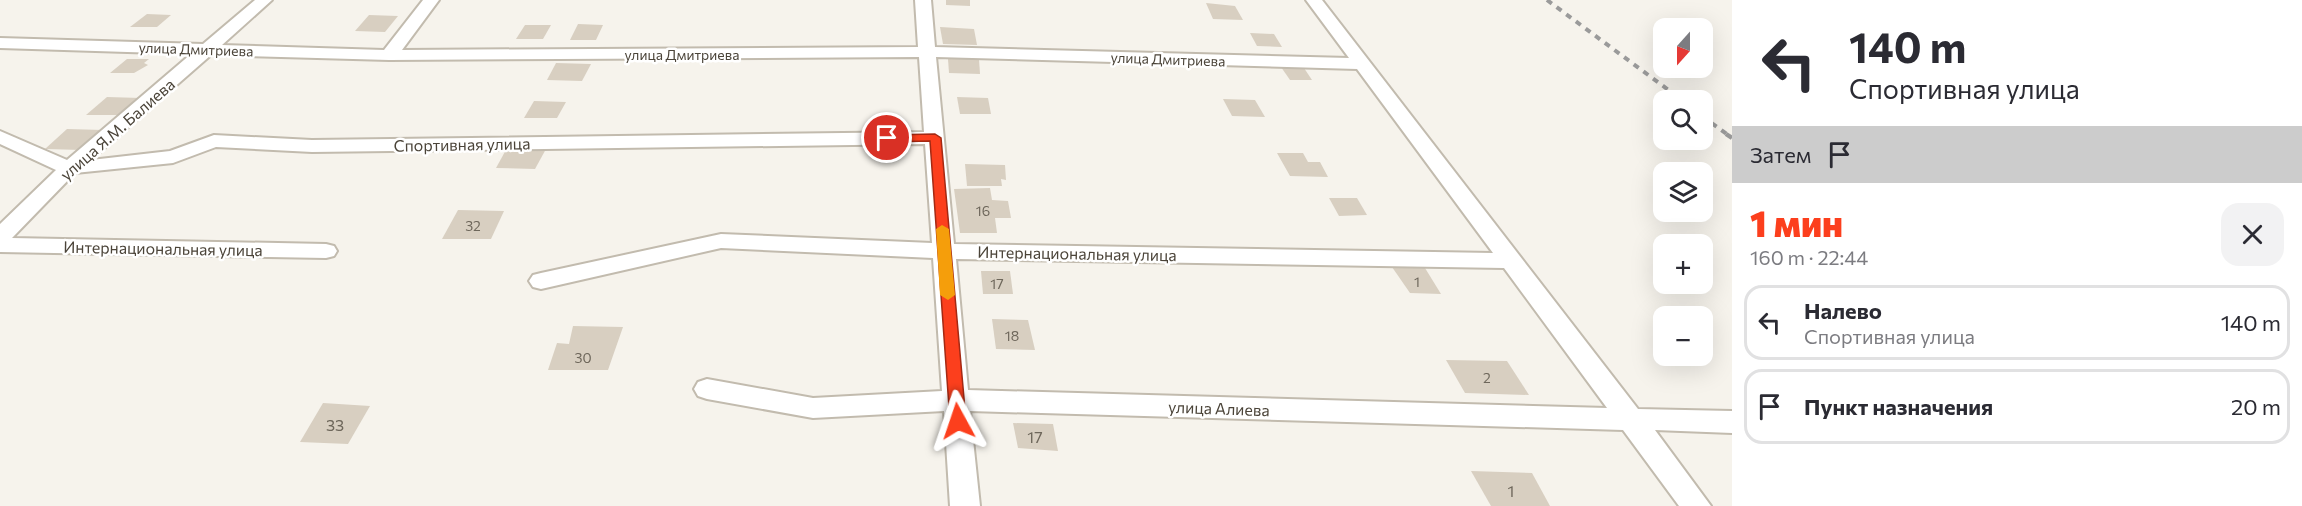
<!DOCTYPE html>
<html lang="ru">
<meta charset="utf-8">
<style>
body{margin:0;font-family:Commissioner,sans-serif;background:#f2f2f3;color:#2b2b33;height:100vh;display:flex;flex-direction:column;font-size:22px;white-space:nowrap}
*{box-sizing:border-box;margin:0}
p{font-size:20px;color:#7c7c81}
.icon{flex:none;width:33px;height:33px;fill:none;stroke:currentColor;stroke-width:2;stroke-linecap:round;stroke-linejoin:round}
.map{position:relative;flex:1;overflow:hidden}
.side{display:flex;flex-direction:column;background:#fff;width:570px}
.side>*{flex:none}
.guide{background:#fff;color:#2b2b33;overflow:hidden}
.needle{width:39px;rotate:201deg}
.buttons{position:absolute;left:1653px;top:18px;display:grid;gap:12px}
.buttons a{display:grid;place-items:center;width:60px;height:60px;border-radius:12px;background:#fff;box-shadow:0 6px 24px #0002;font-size:30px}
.pin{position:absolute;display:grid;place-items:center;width:51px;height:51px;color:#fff;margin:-26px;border:3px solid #fff;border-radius:50%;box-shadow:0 2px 6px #0007}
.me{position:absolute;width:66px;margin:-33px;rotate:355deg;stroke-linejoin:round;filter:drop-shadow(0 0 4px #0008)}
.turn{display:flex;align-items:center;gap:21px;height:126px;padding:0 18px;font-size:27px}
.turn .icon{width:78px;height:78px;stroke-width:2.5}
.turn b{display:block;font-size:42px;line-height:51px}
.then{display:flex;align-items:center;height:57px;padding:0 18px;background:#0003;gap:12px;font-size:22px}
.round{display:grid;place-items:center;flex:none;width:63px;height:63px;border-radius:18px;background:#f2f2f3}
.headline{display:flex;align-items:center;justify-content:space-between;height:102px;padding:0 18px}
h1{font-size:36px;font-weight:800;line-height:45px;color:#fc3f1d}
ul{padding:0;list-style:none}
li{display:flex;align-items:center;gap:18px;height:75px;margin:0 12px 9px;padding:0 6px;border:3px solid #e1e1e2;border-radius:18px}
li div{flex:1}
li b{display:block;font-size:22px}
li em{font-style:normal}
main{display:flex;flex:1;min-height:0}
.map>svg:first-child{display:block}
.building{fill:#d8cfc1}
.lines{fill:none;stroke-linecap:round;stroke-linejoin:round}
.street-casing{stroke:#c2bbae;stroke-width:4}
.street{fill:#fff;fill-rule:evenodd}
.rail-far1{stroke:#9a9a9a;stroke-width:4;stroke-dasharray:6 6;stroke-linecap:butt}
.rail{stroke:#9a9a9a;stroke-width:4.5;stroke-dasharray:8 8;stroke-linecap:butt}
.route{fill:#fc3f1d;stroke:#a42913;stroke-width:1.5}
.slow{fill:#f59e0b}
.labels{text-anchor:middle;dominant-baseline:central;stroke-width:5;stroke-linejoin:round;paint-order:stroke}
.far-street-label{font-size:14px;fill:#4b4439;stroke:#fff}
.number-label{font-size:14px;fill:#6e675b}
.street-label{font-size:16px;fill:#4b4439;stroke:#fff}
.near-number-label{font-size:16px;fill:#6e675b}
</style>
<main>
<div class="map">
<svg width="1732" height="506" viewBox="0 0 1732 506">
<rect width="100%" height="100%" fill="#f6f3ec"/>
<!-- building -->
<g class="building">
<polygon points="946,0 970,0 970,6 946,5"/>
<polygon points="1206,3 1235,6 1243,20 1213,19"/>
<polygon points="147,14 171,15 157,27 130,27"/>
<polygon points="369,15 398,16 385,32 355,31"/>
<polygon points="578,24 603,25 596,40 570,40"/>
<polygon points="525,25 551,25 543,39 516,39"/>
<polygon points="940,27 974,29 977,45 943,44"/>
<polygon points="1250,33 1274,34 1282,47 1257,46"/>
<polygon points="127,59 149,59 144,63 148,65 134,73 110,73"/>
<polygon points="948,59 979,59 980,74 949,73"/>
<polygon points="556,63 591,64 582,81 547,80"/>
<polygon points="1281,67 1304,68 1312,80 1290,80"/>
<polygon points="107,97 141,98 121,115 86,115"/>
<polygon points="957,97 988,98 991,114 960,114"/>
<polygon points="1223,99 1255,100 1265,117 1232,116"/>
<polygon points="534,101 566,102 557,118 524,118"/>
<polygon points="67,129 103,130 82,150 45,149"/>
<polygon points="507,148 546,149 535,169 496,168"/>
<polygon points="1277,153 1303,153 1308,162 1320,162 1328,177 1290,176"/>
<polygon points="965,164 1005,165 1006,180 1001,179 1002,186 967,186"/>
<polygon points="990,188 992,200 1008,201 1011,218 995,218 997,233 960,233 954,189"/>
<polygon points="1329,198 1357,198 1367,215 1339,216"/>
<polygon points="458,210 504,211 491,239 442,239"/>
<polygon points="1392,267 1425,268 1441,294 1410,293"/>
<polygon points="981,271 1010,271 1013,294 983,294"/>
<polygon points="992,319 1028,320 1035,350 996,349"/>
<polygon points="573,326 623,327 608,370 548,370 557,343 569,344"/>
<polygon points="1446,360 1507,361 1529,395 1465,393"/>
<polygon points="323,403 370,406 348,444 300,442"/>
<polygon points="1013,423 1053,424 1058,451 1018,448"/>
<polygon points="1471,471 1532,473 1550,506 1491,506"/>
</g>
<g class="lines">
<defs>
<path id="street" d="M255 0H272L222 45 384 50 423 0H439L402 50 918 47 915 0H931L935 47 1349 58 1306 0H1322L1638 409 1732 411V433L1655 430 1711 506H1679L1623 430 970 411 980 506H950L944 411 813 418 707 399 698 396 694 389 698 382 707 379 813 398 942 391 933 258 721 248 541 289 533 287 529 281 533 275 541 273 721 234 932 243 925 144 312 152 216 147 173 163 75 173 12 238 326 244 334 246 337 251 334 256 326 258 0 252V224L56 170 0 144V131L67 160 191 54 0 48V38L203 44ZM211 55 389 60 919 57 924 132 312 140 214 135 170 151 91 160ZM936 57 1357 69 1493 253 954 244ZM956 259 1504 268 1607 408 968 390Z"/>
</defs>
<!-- street casing -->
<use href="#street" class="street-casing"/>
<!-- street -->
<use href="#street" class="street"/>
<!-- rail-far1 -->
<g class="rail-far1">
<polyline points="1547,0 1682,100"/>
<polyline points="1702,116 1728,135"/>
</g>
<!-- rail -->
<polyline class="rail" points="1726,134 1732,138"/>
</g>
<!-- route -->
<polygon class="route" points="935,134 941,138 966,421 964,425 952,425 950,421 930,141 887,142 881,138 887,135"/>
<!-- slow -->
<polygon class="slow" points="942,225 949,229 955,295 948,300 940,295 936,229"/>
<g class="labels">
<!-- far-street labels -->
<g class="far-street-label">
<text transform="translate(196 49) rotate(2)">улица Дмитриева</text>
<text x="682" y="54">улица Дмитриева</text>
<text transform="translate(1168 59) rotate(2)">улица Дмитриева</text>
</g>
<!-- number labels -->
<g class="number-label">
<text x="983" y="210">16</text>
<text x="473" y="225">32</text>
<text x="1417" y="281">1</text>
<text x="997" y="283">17</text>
<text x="1012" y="335">18</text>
<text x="583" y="357">30</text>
<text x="1487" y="377">2</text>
</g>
<!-- street labels -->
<g class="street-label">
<text transform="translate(117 129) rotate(-41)">улица Я.М. Балиева</text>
<text transform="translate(462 144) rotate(-1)">Спортивная улица</text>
<text transform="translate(163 248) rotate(1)">Интернациональная улица</text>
<text transform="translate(1077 253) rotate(1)">Интернациональная улица</text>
<text transform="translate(1219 408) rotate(2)">улица Алиева</text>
</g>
<!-- near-number labels -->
<g class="near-number-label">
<text x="335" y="424">33</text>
<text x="1035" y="436">17</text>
<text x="1511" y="490">1</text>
</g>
</g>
</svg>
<div class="buttons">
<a><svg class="needle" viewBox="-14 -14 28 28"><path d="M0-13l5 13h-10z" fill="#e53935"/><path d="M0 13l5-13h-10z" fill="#7c7c81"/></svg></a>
<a><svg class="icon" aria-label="search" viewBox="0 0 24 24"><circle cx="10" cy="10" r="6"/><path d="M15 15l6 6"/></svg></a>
<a><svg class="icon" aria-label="layers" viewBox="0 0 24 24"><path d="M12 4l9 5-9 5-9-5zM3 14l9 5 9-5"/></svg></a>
<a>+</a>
<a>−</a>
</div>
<div class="pin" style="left:887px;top:138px;background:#d93025"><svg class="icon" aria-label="arrive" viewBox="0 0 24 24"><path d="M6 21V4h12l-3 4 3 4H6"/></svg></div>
<svg class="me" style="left:958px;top:421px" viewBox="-20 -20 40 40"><path d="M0-17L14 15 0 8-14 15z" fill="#fc3f1d" stroke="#fff" stroke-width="4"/></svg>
</div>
<section class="side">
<div class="guide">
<div class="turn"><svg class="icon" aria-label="left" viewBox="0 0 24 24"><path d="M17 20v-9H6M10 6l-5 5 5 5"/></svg><div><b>140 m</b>Спортивная улица</div></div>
<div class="then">Затем<svg class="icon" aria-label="arrive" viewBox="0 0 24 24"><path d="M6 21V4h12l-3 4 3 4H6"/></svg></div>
</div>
<div class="headline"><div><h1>1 мин</h1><p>160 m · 22:44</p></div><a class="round"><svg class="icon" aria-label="close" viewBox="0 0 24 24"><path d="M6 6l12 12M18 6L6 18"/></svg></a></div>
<ul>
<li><svg class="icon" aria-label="left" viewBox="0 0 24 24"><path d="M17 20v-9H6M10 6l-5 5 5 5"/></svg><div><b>Налево</b><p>Спортивная улица</p></div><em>140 m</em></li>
<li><svg class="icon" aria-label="arrive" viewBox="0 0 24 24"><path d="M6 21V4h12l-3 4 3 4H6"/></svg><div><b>Пункт назначения</b></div><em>20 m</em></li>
</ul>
</section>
</main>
